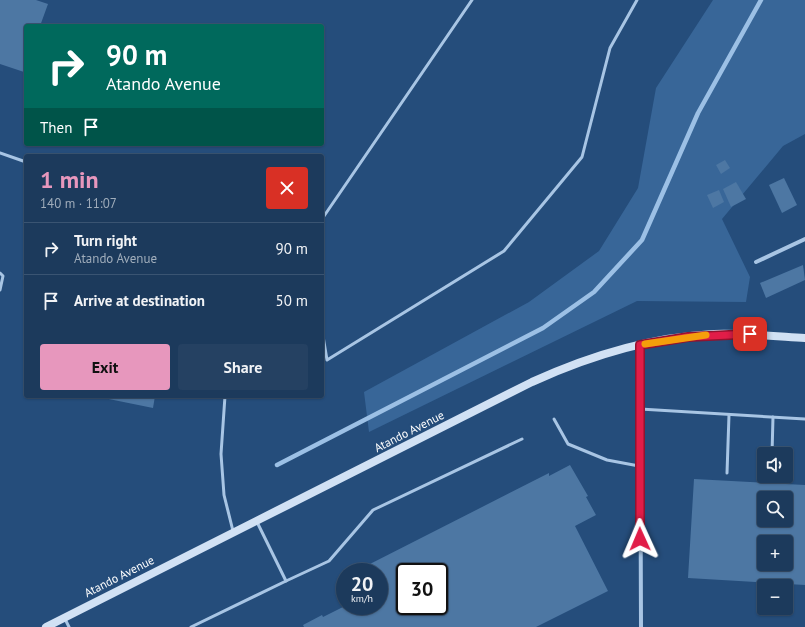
<!DOCTYPE html>
<meta charset="utf-8">
<style>
body{margin:0;font-family:"PT Sans",sans-serif;background:#254162;color:#f1f3f6;height:100vh;display:flex;flex-direction:column;font-size:15px;white-space:nowrap}
*{box-sizing:border-box;margin:0}
p{font-size:13px;color:#a0adbb}
.icon{flex:none;width:22px;height:22px;fill:none;stroke:currentColor;stroke-width:2;stroke-linecap:round;stroke-linejoin:round}
.map{position:relative;flex:1;overflow:hidden}
.panel{position:absolute;left:24px;top:154px;width:300px;height:244px;display:flex;flex-direction:column;background:#1c3a5c;border-radius:4px;box-shadow:0 1px 3px #0004,0 0 0 1px #3a5472}
.panel>*{flex:none}
.top-card{position:absolute;left:24px;top:24px;width:300px;height:122px;border-radius:4px;box-shadow:0 1px 3px #0004,0 0 0 1px #3a5472;background:#00695c;color:#fff;overflow:hidden}
.fabs{position:absolute;left:757px;top:447px;display:grid;gap:8px}
.fabs a{display:grid;place-items:center;width:36px;height:36px;border-radius:4px;background:#1c3a5c;box-shadow:0 1px 3px #0004,0 0 0 1px #3a5472;font-size:20px}
.speed{position:absolute;left:336px;top:563px;display:flex;gap:8px;font-size:20px;font-weight:700;text-align:center}
.speed>*{display:grid;place-content:center;width:52px;height:52px;border-radius:50%;background:#1c3a5c;box-shadow:0 1px 3px #0004,0 0 0 1px #3a5472;line-height:1}
.speed small{font-size:10px;font-weight:400}
.speed .limit{border:2px solid #111;border-radius:6px;background:#fff;color:#111}
.pin{position:absolute;display:grid;place-items:center;width:34px;height:34px;color:#fff;margin:-17px;border-radius:8px;box-shadow:0 2px 6px #0006}
.me{position:absolute;width:44px;margin:-22px;rotate:359deg;stroke-linejoin:round;filter:drop-shadow(0 0 3px #0008)}
.turn{display:flex;align-items:center;gap:14px;height:84px;padding:0 16px;font-size:18px}
.turn .icon{width:52px;height:52px;stroke-width:2.5}
.turn b{display:block;font-size:28px;line-height:34px}
.then{display:flex;align-items:center;height:38px;padding:0 16px;background:#0003;gap:8px;font-size:15px}
.round{display:grid;place-items:center;flex:none;width:42px;height:42px;border-radius:4px;background:#254162}
.overview{display:flex;align-items:center;justify-content:space-between;height:68px;padding:0 16px}
h1{font-size:24px;font-weight:700;line-height:30px;color:#e797bd}
.cta{display:flex;gap:8px;margin-top:auto;padding:8px 16px}
.cta a{flex:1;height:46px;border-radius:4px;background:#e797bd;color:#111;font-size:16px;font-weight:700;line-height:46px;text-align:center}
.cta a+a{background:#254162;color:#f1f3f6}
ul{padding:0;list-style:none}
li{display:flex;align-items:center;gap:12px;height:52px;padding:0 16px;border-top:1px solid #3a5472}
li div{flex:1}
li b{display:block;font-size:15px}
li em{font-style:normal}
.map>svg:first-child{display:block}
.green{fill:#386698}
.lines{fill:none;stroke-linecap:round;stroke-linejoin:round}
.stream{stroke:#9cc0e5;stroke-width:4.5}
.building{fill:#4d77a3;fill-rule:evenodd}
.lane{stroke:#a8c5e4;stroke-width:3}
.street{stroke:#a8c5e4;stroke-width:4}
.secondary{stroke:#d1e1f4;stroke-width:8}
.route-casing{stroke:#92132f;stroke-width:10}
.route{stroke:#e11d48;stroke-width:7}
.slow{stroke:#f59e0b;stroke-width:7}
.labels{text-anchor:middle;dominant-baseline:central;stroke-width:4;stroke-linejoin:round;paint-order:stroke}
.street-label{font-size:12px;fill:#fff;stroke:#254d7b}
</style>
<div class="map">
<svg width="805" height="627" viewBox="0 0 805 627">
<rect width="100%" height="100%" fill="#254d7b"/>
<!-- green -->
<polygon class="green" points="713,0 805,0 805,134 783,146 722,219 750,277 746,302 637,301 369,432 364,392 529,302 599,251 638,188 656,88"/>
<g class="lines">
<!-- stream -->
<polyline class="stream" points="277,465 543,328 594,292 642,240 698,113 761,0"/>
</g>
<!-- building -->
<g class="building">
<polygon points="0,0 36,0 48,4 40,26 26,26 26,66 24,72 0,64"/>
<polygon points="725,160 730,168 721,174 716,165"/>
<polygon points="784,178 797,205 782,213 769,185"/>
<polygon points="736,182 746,199 731,207 723,189"/>
<polygon points="719,190 724,202 713,208 707,195"/>
<polygon points="803,265 805,280 766,298 760,283"/>
<polygon points="94,396 155,396 153,408"/>
<path d="M570 465 588 496 586 497 596 515 575 526 608 591 536 627H304L303 625 322 615 323 617 345 606H379V572H368L366 566 549 473V476ZM405 572H439V606H405Z"/>
<path d="M694 479 805 485V585L688 578ZM764 498H786V520H764ZM764 542H786V564H764Z"/>
</g>
<g class="lines">
<!-- lane -->
<g class="lane">
<polyline points="0,153 26,162"/>
<polyline points="322,219 472,0"/>
<polyline points="0,273 3,276 0,290"/>
<polyline points="322,330 327,360 504,251 582,157 610,48 637,0"/>
<polyline points="225,396 221,454 224,495 233,531"/>
<polyline points="640,409 805,419"/>
<polyline points="554,419 568,444 607,460 639,466"/>
<polyline points="772,454 773,417"/>
<polyline points="727,473 729,415"/>
<polyline points="257,522 286,581 329,561 373,510 522,439"/>
<polyline points="65,619 69,627"/>
<polyline points="191,627 286,581"/>
</g>
<!-- street -->
<g class="street">
<polyline points="756,262 805,239"/>
<polyline points="640,345 641,627"/>
</g>
<!-- secondary -->
<path class="secondary" d="M46 627 532 382C589 356 650 337 714 334 744 333 774 336 805 338"/>
</g>
<g class="lines">
<defs>
<polyline id="route" points="640,539 640,345 688,337 750,334"/>
</defs>
<!-- route casing -->
<use href="#route" class="route-casing"/>
<!-- route -->
<use href="#route" class="route"/>
<!-- slow -->
<polyline class="slow" points="645,344 706,335"/>
</g>
<g class="labels">
<!-- street labels -->
<g class="street-label">
<text transform="translate(409 431) rotate(-27)">Atando Avenue</text>
<text transform="translate(119 576) rotate(-27)">Atando Avenue</text>
</g>
</g>
</svg>
<div class="fabs">
<a><svg class="icon" aria-label="sound" viewBox="0 0 24 24"><path d="M4 9h4l5-4v14l-5-4H4zM17 9q2 3 0 6"/></svg></a>
<a><svg class="icon" aria-label="search" viewBox="0 0 24 24"><circle cx="10" cy="10" r="6"/><path d="M15 15l6 6"/></svg></a>
<a>+</a>
<a>−</a>
</div>
<div class="speed"><div>20<small>km/h</small></div><div class="limit">30</div></div>
<div class="pin" style="left:750px;top:334px;background:#d93025"><svg class="icon" aria-label="arrive" viewBox="0 0 24 24"><path d="M6 21V4h12l-3 4 3 4H6"/></svg></div>
<svg class="me" style="left:640px;top:539px" viewBox="-20 -20 40 40"><path d="M0-17L14 15 0 8-14 15z" fill="#e11d48" stroke="#fff" stroke-width="4"/></svg>
<div class="top-card">
<div class="turn"><svg class="icon" aria-label="right" viewBox="0 0 24 24"><path d="M7 20v-9h11M14 6l5 5-5 5"/></svg><div><b>90 m</b>Atando Avenue</div></div>
<div class="then">Then<svg class="icon" aria-label="arrive" viewBox="0 0 24 24"><path d="M6 21V4h12l-3 4 3 4H6"/></svg></div>
</div>
<section class="panel">
<div class="overview"><div><h1>1 min</h1><p>140 m · 11:07</p></div><a class="round" style="background:#d93025;color:#fff"><svg class="icon" aria-label="close" viewBox="0 0 24 24"><path d="M6 6l12 12M18 6L6 18"/></svg></a></div>
<ul>
<li><svg class="icon" aria-label="right" viewBox="0 0 24 24"><path d="M7 20v-9h11M14 6l5 5-5 5"/></svg><div><b>Turn right</b><p>Atando Avenue</p></div><em>90 m</em></li>
<li><svg class="icon" aria-label="arrive" viewBox="0 0 24 24"><path d="M6 21V4h12l-3 4 3 4H6"/></svg><div><b>Arrive at destination</b></div><em>50 m</em></li>
</ul>
<div class="cta"><a>Exit</a><a>Share</a></div>
</section>
</div>
